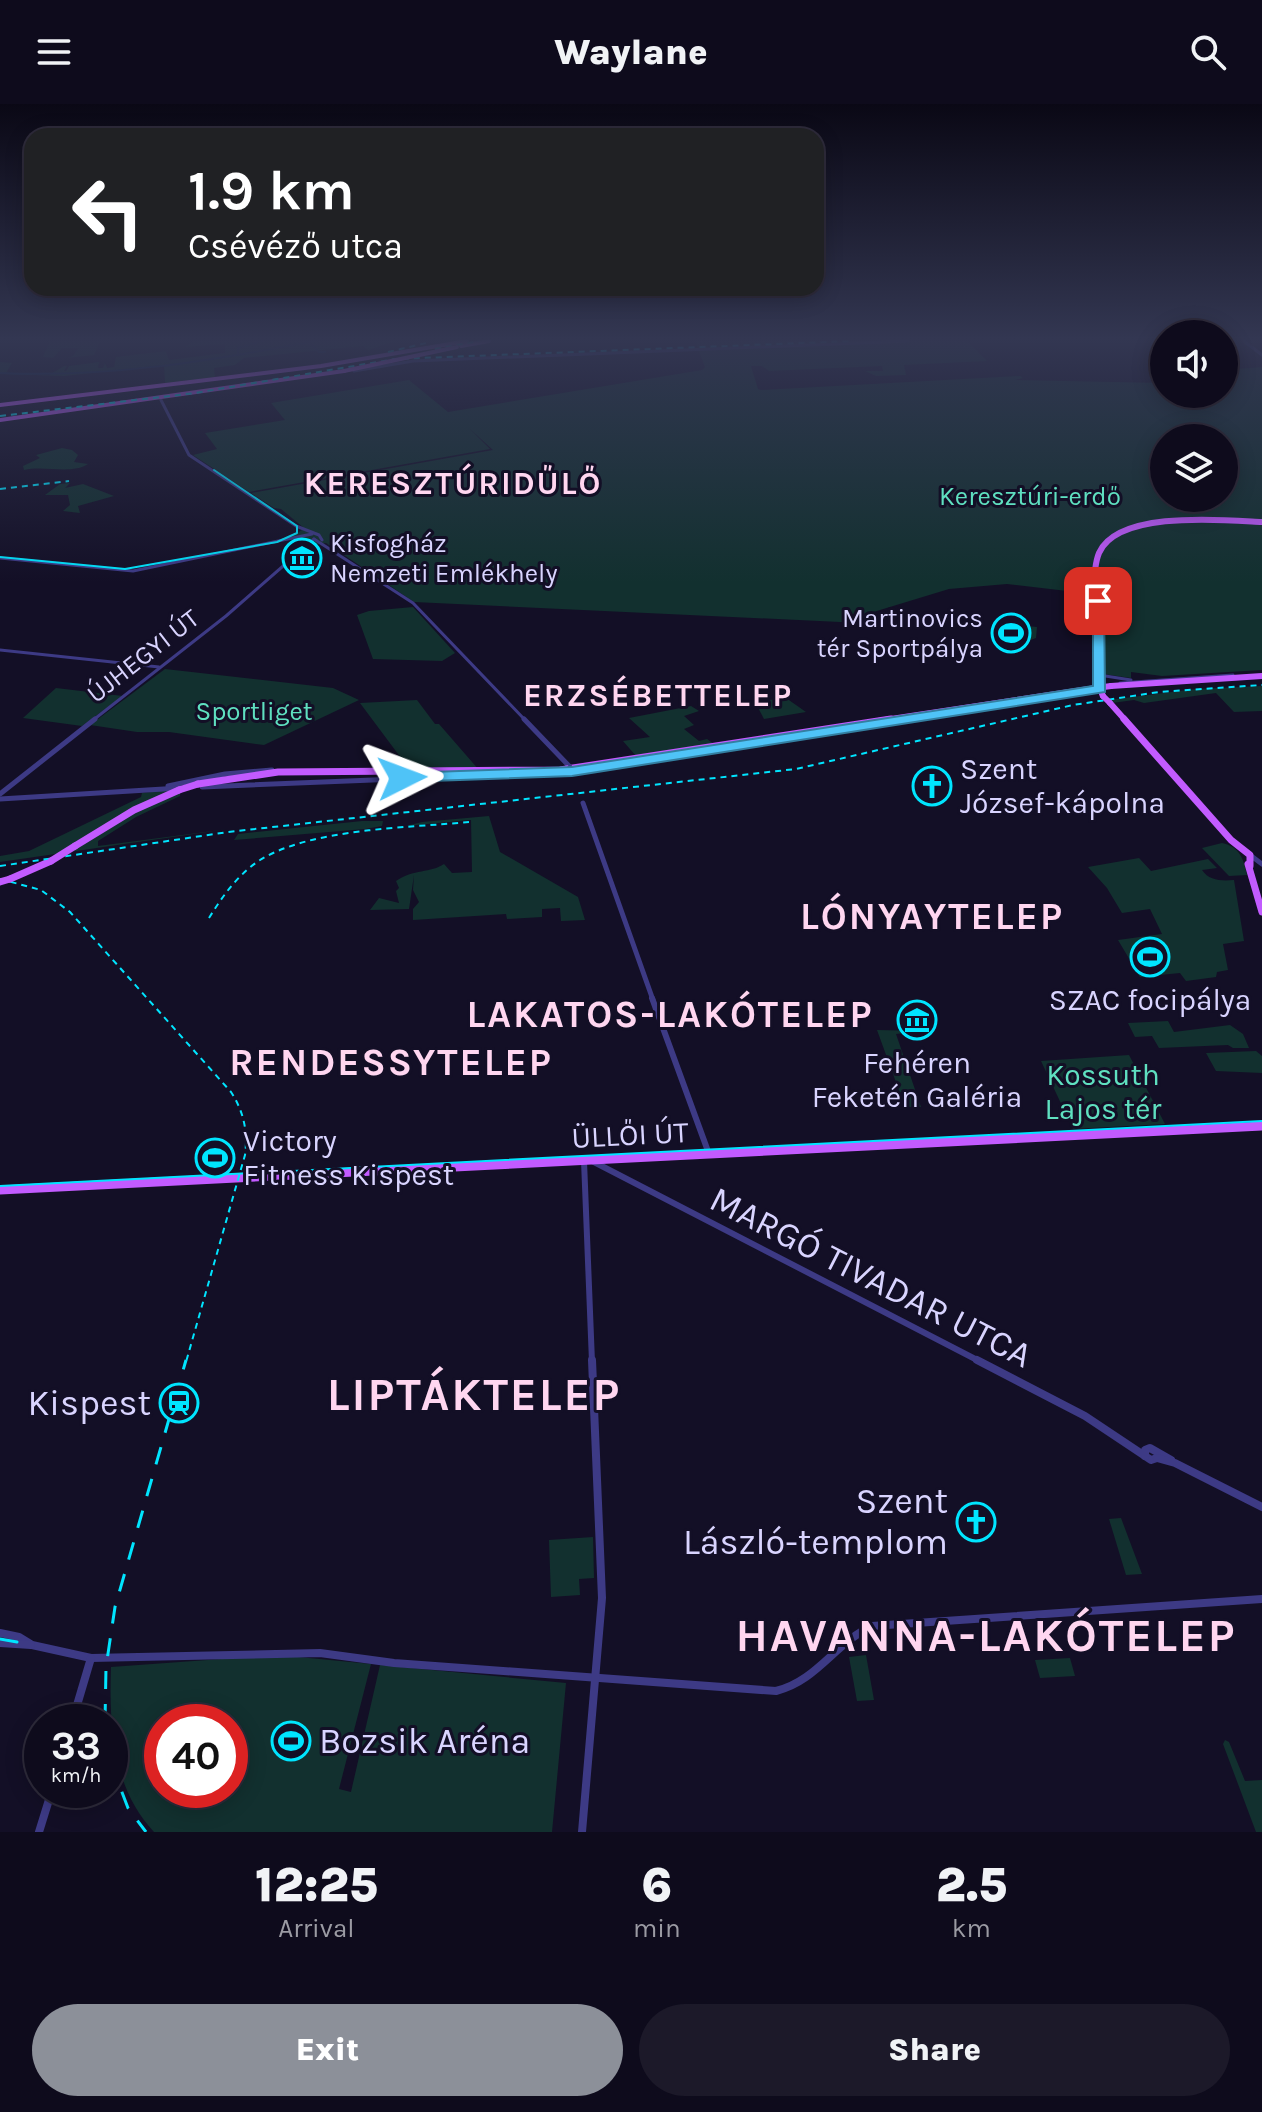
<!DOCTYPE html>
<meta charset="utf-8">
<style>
body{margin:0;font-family:Karla,sans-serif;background:#1c1929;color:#f1f3f6;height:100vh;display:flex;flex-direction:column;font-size:30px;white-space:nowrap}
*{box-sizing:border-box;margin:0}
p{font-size:26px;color:#9b9ba3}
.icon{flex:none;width:44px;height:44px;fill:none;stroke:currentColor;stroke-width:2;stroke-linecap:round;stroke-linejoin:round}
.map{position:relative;height:1728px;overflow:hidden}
.drawer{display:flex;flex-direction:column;background:#0e0b1c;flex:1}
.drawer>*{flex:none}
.hud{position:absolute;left:24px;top:24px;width:800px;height:168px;border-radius:24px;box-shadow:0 4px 20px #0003,0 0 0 2px #2e2b3b;background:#202124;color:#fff;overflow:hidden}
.buttons{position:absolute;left:1150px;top:216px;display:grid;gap:16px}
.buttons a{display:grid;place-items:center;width:88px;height:88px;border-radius:50%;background:#0e0b1c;box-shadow:0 4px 20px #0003,0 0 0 2px #2e2b3b;font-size:40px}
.speed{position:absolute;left:24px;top:1600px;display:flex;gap:16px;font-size:40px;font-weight:700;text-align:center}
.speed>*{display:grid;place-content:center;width:104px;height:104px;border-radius:50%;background:#0e0b1c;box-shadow:0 4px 20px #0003,0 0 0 2px #2e2b3b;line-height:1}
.speed small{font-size:20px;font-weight:400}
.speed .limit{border:12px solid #d22;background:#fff;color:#111}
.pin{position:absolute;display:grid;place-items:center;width:68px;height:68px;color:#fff;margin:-34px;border-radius:16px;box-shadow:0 4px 12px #0006}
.me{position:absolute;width:88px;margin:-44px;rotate:87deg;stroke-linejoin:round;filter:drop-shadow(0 0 6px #0008)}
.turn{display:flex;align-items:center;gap:28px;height:168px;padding:0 32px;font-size:36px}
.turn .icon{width:104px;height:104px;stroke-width:2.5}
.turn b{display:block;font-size:56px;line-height:68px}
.eta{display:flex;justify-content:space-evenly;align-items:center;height:136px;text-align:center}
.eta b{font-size:48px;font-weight:800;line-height:56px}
.cta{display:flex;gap:16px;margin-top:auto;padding:16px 32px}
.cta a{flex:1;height:92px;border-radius:48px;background:#8c9099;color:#fff;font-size:32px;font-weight:800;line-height:92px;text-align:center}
.cta a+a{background:#1c1929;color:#f1f3f6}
header{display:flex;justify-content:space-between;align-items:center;height:104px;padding:0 32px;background:#0e0b1c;font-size:36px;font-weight:800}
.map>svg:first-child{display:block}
.green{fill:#12302f;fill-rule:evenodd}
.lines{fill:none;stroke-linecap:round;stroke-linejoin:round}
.stream{stroke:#0c2248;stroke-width:2}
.minor-far3{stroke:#3d3a85;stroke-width:3}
.minor-far2{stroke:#3d3a85;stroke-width:5}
.minor-far1{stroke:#3d3a85;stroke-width:6}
.minor{stroke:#3d3a85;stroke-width:8}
.major-far3{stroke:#c25bff;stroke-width:4}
.major-far2{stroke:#c25bff;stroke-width:6}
.major-far1{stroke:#c25bff;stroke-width:7}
.major{stroke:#c25bff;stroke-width:9}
.tram-far1{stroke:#00e5ff;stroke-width:2}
.tram{stroke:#00e5ff;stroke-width:3}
.rail-far1{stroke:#00e5ff;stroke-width:2;stroke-dasharray:6 5;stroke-linecap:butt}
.rail{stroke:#00e5ff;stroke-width:3;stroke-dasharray:18 15;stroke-linecap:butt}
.minor-bridge{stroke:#3d3a85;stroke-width:5}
.major-bridge-far2{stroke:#c25bff;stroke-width:4}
.major-bridge-far1{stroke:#c25bff;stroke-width:6}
.major-bridge{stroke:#c25bff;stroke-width:7}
.route{fill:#4fc3f7;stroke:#337fa1;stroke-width:2}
.labels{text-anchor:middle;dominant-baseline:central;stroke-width:6;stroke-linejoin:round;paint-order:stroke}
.far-park-label{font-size:26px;fill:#5fe0c0;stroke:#130f26}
.far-poi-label{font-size:26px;fill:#d9d4ff;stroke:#130f26;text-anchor:start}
.far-street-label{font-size:26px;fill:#d9d4ff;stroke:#130f26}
.poi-label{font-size:30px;fill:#d9d4ff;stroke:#130f26;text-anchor:start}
.park-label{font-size:30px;fill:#5fe0c0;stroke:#130f26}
.street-label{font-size:30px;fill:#d9d4ff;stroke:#130f26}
.far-district-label{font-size:32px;font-weight:bold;letter-spacing:2px;fill:#ffd6f0;stroke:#130f26}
.near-street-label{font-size:36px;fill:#d9d4ff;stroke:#130f26}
.near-poi-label{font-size:36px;fill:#d9d4ff;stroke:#130f26;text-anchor:end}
.district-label{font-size:38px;font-weight:bold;letter-spacing:2px;fill:#ffd6f0;stroke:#130f26}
.near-district-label{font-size:46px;font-weight:bold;letter-spacing:2px;fill:#ffd6f0;stroke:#130f26}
</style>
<header><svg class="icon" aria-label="menu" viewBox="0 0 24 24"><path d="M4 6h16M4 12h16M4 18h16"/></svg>Waylane<svg class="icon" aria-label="search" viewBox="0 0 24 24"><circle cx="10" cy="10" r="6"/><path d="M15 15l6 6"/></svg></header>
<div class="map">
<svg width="1262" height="1728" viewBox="0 0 1262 1728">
<rect width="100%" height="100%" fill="#130f26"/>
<!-- green -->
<g class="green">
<polygon points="50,237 100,237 94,251 67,254 73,252 78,244 62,244 53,254 43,253"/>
<polygon points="195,237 395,237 368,246 363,242 244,254 235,261 214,264 215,273 165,279 164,261 64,272 0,270 0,258 12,259 6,269 49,271 64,262 67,262 64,267 66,267 69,262 99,258 98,264 103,264 105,259 107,264 114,263 116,253 166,247 169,256 225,249 225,240 185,243"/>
<path d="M695 237H967L987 257 904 261 906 271 876 272 865 267H883L882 262 769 267 762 262H751L758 285 761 286 1020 272 1023 274 1015 276 1164 279V290H1224V266L1262 263V566L1162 572 1131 568V574L1103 570 1099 480 1069 476 1067 487 1007 480 949 485 857 513 861 519 414 498 326 439 308 442 293 438 290 435 304 424 281 405 274 404 251 389 493 346 470 325 490 345 249 388 193 351 217 345 205 329 285 316 271 299 409 276 448 308 702 266 705 263ZM1164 334H1224V394H1164Z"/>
<path d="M62 344 72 346 78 351 74 358 88 360C71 371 45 361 24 366L23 362 40 354 36 351Z"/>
<polygon points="70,379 65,384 83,380 114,392 78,402 80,409 63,407 70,401 68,391 45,391 60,380"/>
<polygon points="413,503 455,549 442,557 373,555 357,511 369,507"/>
<polygon points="1006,520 1037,523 1036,534 1014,542 992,530 1002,527 998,523"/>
<polygon points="165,565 333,584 359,596 264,641 169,628 137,628 90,621"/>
<polygon points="1262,582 1262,607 1234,608 1216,589 1144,599 1134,596 1112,599 1109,596 1195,585"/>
<polygon points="56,584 123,592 82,622 23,614"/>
<polygon points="786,594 806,608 764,615 755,598"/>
<polygon points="417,596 435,620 439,620 479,666 405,664 402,660 404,658 360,599"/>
<polygon points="691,602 699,607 684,612 694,621 684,625 699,637 707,635 714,640 636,652 623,637 650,633 629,614"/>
<polygon points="180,685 180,692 136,713 98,737 98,742 228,725 0,758 0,752 29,747 141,693 142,689"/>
<path d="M489 712 500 748 578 793 585 816 561 817 560 804 542 805V813L507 815 506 810 413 816V805L419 798 413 786 414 771 409 805 370 806 379 794 399 799 396 787 399 784 396 777C413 765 431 769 444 760L452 769 472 768 471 716 406 722 422 718Z"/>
<polygon points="362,717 383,717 382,722 365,725 234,736 238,730"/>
<path d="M1222 739C1240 743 1243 754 1247 771L1229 772 1202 744Z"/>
<path d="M1139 754 1151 767 1208 755 1217 764 1202 766C1209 777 1222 777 1234 776L1244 837 1223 840 1228 866 1217 868 1216 873 1186 877 1180 869 1140 873 1118 836 1162 830 1150 805 1122 809 1107 784 1088 763Z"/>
<polygon points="1168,917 1174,928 1230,921 1243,930 1249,944 1233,944 1228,941 1159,944 1152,932 1135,933 1128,919"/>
<polygon points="877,926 925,927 896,930 921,1003 905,1003"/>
<polygon points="1256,947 1262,952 1262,969 1216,967 1206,949"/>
<polygon points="1129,951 1165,1020 1073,1025 1041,957"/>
<polygon points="1121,1414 1142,1470 1126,1471 1109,1415"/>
<polygon points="593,1433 594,1474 579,1475 580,1491 551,1493 549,1436"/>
<path d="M278 1551 371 1560 339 1685 351 1688 380 1561 566 1579 552 1728H154C112 1683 109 1621 111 1563ZM162 1618H230V1686H162Z"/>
<polygon points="866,1551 874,1596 857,1597 849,1553"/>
<polygon points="1070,1554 1075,1572 1040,1574 1035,1556"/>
<polygon points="1225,1636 1229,1638 1245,1677 1262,1676 1262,1728 1256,1728 1223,1640"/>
</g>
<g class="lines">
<!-- stream -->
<g class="stream">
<polyline points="310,239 319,248 325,248"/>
<polyline points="238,250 238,244 262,237"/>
<path d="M0 269C107 274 210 257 314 237"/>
</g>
<!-- minor-far3 -->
<g class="minor-far3">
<polyline points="1244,237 1262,251"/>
<polyline points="354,267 413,257 908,237"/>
<polyline points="161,296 189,351 296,422 319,431 322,436"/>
<polyline points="314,435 413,499 526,617"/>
<polyline points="0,454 133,467 312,430"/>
<polyline points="0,546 159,563"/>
<polyline points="1099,571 1131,576"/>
<polyline points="1120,579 1233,571"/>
<polyline points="92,617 226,512 314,435"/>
</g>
<!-- minor-far2 -->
<g class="minor-far2">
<polyline points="524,615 570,663"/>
<polyline points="168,682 225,670 272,666"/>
<polyline points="202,683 544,669"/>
<polyline points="0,690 95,615"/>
<polyline points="0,695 180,684"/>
<polyline points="583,699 653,896"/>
<polyline points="1250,751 1262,760"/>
</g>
<!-- minor-far1 -->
<g class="minor-far1">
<polyline points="652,894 709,1050"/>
<polyline points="584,1057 592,1258"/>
<polyline points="592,1057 981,1258"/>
</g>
<!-- minor -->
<g class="minor">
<polyline points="977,1256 1085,1312 1151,1356 1157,1354"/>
<polyline points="1145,1352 1145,1346 1150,1344 1171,1356"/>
<polyline points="1157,1354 1175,1359 1262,1403"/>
<path d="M0 1529 19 1533 32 1541 91 1554 320 1549 394 1559 776 1587C817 1577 835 1539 872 1522L1262 1495"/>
<polyline points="0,1539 31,1541"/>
<polyline points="72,1618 91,1554"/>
<polyline points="39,1728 52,1686"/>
<polyline points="582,1728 602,1494 592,1256"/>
</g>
<!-- major-far3 -->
<g class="major-far3">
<polyline points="461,242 489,237"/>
<polyline points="0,301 321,262 467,237"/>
<polyline points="0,316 344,267"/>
</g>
<!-- major-far2 -->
<g class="major-far2">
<polyline points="1111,582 1262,572"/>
<path d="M1103 592 1100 585C1098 554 1088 475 1099 449 1118 406 1223 416 1262 418"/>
<polyline points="1110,599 1126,617"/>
<polyline points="878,617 1089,585"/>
</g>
<!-- major-far1 -->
<g class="major-far1">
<polyline points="1124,615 1231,736 1250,751 1250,762"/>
<polyline points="198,680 278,668 560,666 891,615"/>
<polyline points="75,742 134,706 179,686"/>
<polyline points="1248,760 1262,808"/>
<polyline points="10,775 51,757"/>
</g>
<!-- major -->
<polyline class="major" points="0,1086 1262,1022"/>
<!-- tram-far1 -->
<g class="tram-far1">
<polyline points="0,453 125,465 277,438 297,429 297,422 214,366"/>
<polyline points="0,1082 1262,1017"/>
</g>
<!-- tram -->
<polyline class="tram" points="0,1535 17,1538"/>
<!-- rail-far1 -->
<g class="rail-far1">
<polyline points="435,245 479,237"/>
<polyline points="388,248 430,238"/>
<polyline points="0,312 195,289 395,255 852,237"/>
<polyline points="0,385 69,377"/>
<polyline points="0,762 228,728 796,665 1073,601 1159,588 1262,581"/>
<path d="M0 775 41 786 70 808 231 988C244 1008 248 1028 245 1051L186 1258"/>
<path d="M209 814C222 793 236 773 257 758 308 724 408 724 469 718"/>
</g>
<!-- rail -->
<g class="rail">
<polyline points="105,1618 106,1563 115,1503 186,1256"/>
<polyline points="110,1657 128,1704 146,1728"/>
</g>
<!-- minor-bridge -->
<polyline class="minor-bridge" points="570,663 571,666"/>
<!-- major-bridge-far2 -->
<polyline class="major-bridge-far2" points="344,267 457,243"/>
<!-- major-bridge-far1 -->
<g class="major-bridge-far1">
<polyline points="1089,585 1111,582"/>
<polyline points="1103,592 1110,599"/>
</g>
<!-- major-bridge -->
<g class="major-bridge">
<polyline points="179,686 198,680"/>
<polyline points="51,757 75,742"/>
<polyline points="0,778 10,775"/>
</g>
</g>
<!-- sky -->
<linearGradient id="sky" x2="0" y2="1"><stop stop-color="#0a0815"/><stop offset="0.49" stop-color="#333752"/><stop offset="1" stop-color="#333752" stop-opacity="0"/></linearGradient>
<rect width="1262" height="479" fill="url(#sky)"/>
<!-- route -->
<polygon class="route" points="1093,494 1104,497 1105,588 572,672 402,678 394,674 402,669 572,663 1093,582"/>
<!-- icons -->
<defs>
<symbol id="museum-ring" viewBox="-11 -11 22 22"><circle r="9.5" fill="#130f26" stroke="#00e5ff" stroke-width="1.5"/><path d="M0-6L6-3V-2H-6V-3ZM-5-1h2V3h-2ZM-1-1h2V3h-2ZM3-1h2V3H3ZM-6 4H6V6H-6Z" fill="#00e5ff"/></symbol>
<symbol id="stadium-ring" viewBox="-11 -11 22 22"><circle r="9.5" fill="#130f26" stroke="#00e5ff" stroke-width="1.5"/><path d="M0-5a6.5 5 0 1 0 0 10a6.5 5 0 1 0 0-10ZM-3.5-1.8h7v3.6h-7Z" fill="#00e5ff"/></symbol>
<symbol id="church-ring" viewBox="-11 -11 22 22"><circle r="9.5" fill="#130f26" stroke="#00e5ff" stroke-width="1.5"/><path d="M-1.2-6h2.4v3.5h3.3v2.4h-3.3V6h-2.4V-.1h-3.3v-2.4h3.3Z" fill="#00e5ff"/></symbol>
<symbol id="station-ring" viewBox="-11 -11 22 22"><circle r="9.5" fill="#130f26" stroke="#00e5ff" stroke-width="1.5"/><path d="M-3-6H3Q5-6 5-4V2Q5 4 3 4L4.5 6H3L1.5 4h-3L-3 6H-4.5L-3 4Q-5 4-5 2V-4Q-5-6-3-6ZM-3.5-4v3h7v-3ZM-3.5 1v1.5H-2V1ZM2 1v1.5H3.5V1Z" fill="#00e5ff"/></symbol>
</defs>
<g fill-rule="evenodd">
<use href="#museum-ring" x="280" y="432" width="44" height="44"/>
<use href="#stadium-ring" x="989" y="507" width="44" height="44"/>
<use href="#church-ring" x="910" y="660" width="44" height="44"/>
<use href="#stadium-ring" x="1128" y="831" width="44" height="44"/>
<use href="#museum-ring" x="895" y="894" width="44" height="44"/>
<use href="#stadium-ring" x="193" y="1032" width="44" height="44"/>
<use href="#station-ring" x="157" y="1277" width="44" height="44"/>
<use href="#church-ring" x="954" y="1396" width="44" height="44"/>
<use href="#stadium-ring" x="269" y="1615" width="44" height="44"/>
</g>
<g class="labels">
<!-- far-park labels -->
<g class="far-park-label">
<text x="1030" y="392">Keresztúri-erdő</text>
<text x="254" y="607">Sportliget</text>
</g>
<!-- far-poi labels -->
<g class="far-poi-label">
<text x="330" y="439">Kisfogház<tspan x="330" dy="30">Nemzeti Emlékhely</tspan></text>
<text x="983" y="514" text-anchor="end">Martinovics<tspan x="983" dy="30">tér Sportpálya</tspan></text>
</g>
<!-- far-street labels -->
<g class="far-street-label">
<text transform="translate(143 552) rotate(-38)">ÚJHEGYI ÚT</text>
</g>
<!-- poi labels -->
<g class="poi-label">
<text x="960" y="665">Szent<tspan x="960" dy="34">József-kápolna</tspan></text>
<text x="1150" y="896" text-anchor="middle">SZAC focipálya</text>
<text x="917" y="959" text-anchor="middle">Fehéren<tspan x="917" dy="34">Feketén Galéria</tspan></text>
<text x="243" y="1037">Victory<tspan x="243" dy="34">Fitness Kispest</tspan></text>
</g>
<!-- park labels -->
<g class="park-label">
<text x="1103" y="971">Kossuth<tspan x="1103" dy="34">Lajos tér</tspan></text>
</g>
<!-- street labels -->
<g class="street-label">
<text transform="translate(630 1031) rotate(-3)">ÜLLŐI ÚT</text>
</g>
<!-- far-district labels -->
<g class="far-district-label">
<text x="453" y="379">KERESZTÚRIDŰLŐ</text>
<text x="658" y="591">ERZSÉBETTELEP</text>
</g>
<!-- near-street labels -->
<g class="near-street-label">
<text transform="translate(871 1173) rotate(27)">MARGÓ TIVADAR UTCA</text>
</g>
<!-- near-poi labels -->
<g class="near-poi-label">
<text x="151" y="1299">Kispest</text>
<text x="948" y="1397">Szent<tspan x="948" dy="41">László-templom</tspan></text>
<text x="319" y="1637" text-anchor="start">Bozsik Aréna</text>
</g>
<!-- district labels -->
<g class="district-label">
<text x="932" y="812">LÓNYAYTELEP</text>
<text x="670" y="910">LAKATOS-LAKÓTELEP</text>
<text x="391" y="958">RENDESSYTELEP</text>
</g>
<!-- near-district labels -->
<g class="near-district-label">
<text x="474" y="1291">LIPTÁKTELEP</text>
<text x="986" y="1532">HAVANNA-LAKÓTELEP</text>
</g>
</g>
</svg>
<div class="buttons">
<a><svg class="icon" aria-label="sound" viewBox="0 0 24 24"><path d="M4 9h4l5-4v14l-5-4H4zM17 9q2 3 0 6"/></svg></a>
<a><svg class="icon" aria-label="layers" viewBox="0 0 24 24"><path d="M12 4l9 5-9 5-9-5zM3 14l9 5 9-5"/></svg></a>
</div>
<div class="speed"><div>33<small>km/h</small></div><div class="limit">40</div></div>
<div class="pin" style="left:1098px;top:497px;background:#d93025"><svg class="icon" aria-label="arrive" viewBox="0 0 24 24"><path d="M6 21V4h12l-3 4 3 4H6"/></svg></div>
<svg class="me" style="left:402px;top:674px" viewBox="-20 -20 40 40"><path d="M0-17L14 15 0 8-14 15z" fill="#4fc3f7" stroke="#fff" stroke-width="4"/></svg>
<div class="hud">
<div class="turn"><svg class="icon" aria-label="left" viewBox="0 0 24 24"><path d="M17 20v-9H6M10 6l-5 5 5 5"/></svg><div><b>1.9 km</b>Csévéző utca</div></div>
</div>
</div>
<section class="drawer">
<div class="eta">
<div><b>12:25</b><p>Arrival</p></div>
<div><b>6</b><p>min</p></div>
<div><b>2.5</b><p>km</p></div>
</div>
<div class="cta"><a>Exit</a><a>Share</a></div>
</section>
